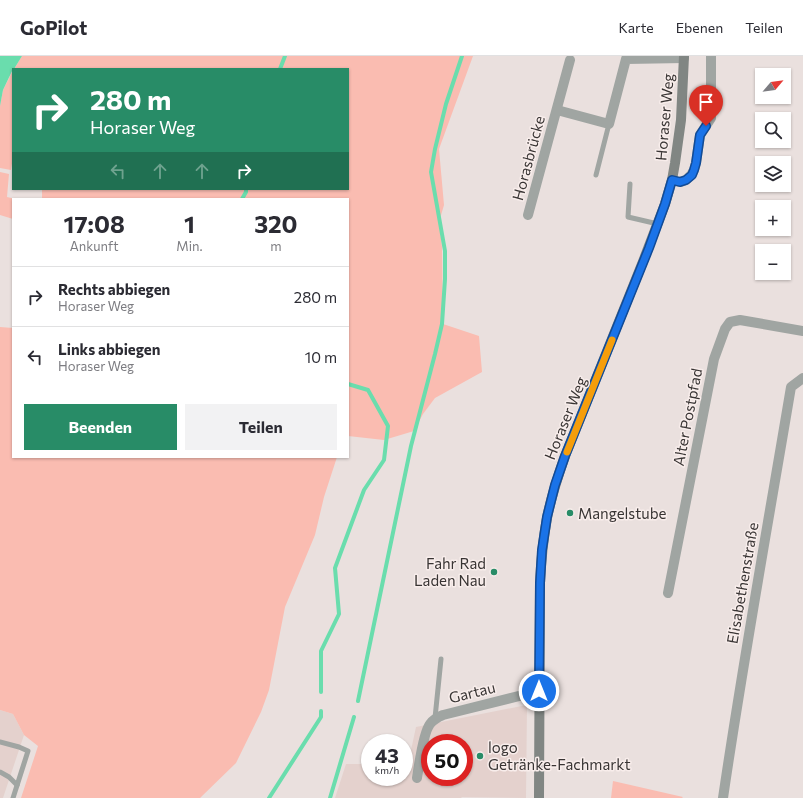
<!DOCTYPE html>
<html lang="de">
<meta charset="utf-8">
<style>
body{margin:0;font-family:Commissioner,sans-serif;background:#f2f2f3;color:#2b2b33;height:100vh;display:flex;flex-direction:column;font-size:15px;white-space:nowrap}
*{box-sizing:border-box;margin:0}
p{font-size:13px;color:#7c7c81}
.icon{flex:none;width:22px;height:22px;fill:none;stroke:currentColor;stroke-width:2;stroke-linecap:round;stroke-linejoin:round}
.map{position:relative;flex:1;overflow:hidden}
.sheet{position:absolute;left:12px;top:142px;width:337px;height:260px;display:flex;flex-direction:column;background:#fff;border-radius:0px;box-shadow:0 1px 3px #0004}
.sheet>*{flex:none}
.hud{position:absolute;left:12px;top:12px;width:337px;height:122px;border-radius:0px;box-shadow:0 1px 3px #0004;background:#288c67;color:#fff;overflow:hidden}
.needle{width:26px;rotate:61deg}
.controls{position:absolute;left:755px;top:12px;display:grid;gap:8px}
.controls a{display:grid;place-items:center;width:36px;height:36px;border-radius:0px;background:#fff;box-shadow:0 1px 3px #0004;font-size:20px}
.speed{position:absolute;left:361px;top:678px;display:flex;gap:8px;font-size:20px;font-weight:700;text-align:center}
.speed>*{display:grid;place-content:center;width:52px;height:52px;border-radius:50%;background:#fff;box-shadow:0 1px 3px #0004;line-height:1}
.speed small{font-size:10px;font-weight:400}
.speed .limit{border:6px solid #d22;background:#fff;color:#111}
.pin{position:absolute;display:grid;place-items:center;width:34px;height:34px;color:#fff;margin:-41px -17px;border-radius:50% 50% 50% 0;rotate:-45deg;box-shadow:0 0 4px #0007}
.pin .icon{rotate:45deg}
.me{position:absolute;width:44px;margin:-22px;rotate:0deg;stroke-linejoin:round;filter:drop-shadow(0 0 3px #0008)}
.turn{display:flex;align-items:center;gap:14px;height:84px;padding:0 12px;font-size:18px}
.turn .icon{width:52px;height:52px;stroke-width:2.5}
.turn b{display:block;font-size:28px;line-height:34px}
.lanes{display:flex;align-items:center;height:38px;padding:0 12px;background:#0003;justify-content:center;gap:20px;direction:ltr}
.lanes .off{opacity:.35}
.eta{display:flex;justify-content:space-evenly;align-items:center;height:68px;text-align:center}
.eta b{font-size:24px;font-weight:700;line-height:28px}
.cta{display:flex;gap:8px;margin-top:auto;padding:8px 12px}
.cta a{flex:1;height:46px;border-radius:0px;background:#288c67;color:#fff;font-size:16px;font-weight:700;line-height:46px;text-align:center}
.cta a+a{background:#f2f2f3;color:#2b2b33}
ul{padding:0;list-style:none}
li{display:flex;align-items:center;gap:12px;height:60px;padding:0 12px;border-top:1px solid #e1e1e2}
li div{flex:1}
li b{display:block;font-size:15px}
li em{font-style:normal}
header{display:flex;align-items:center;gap:24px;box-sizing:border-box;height:56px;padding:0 20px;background:#fff;border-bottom:1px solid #e1e1e2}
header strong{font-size:19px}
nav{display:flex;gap:22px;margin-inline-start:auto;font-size:14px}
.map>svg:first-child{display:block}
.built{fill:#e4d1cd;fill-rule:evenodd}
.green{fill:#fabcb1}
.water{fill:#6addad}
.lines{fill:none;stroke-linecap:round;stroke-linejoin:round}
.stream{stroke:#6addad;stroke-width:4}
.lane{stroke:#a0a5a2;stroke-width:5}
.street{stroke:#a0a5a2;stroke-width:10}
.secondary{stroke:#818683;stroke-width:10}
.route-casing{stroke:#114b97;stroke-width:10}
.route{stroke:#1a73e8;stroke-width:7}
.slow{stroke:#f59e0b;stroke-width:7}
.poi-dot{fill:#288c67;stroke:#f8edeb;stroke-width:1.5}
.labels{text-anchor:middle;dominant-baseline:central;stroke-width:3;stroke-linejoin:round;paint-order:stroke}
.street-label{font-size:15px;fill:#383433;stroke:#f8edeb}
.poi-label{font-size:15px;fill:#383433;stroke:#f8edeb;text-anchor:start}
</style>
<header>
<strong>GoPilot</strong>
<nav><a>Karte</a><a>Ebenen</a><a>Teilen</a></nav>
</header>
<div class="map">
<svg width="803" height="742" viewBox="0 0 803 742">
<rect width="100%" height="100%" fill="#eae0de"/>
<!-- built -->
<g class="built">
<path d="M527 649 526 742 462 741 461 742H335L346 708H370V721H404V708H408L416 671ZM430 687H464V721H430Z"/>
<polygon points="0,654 13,658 24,679 3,742 0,742"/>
</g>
<!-- green -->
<g class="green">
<polygon points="22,0 473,0 439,93 444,149 439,166 442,191 443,268 479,280 482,316 435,342 423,358 414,375 384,384 348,380 348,143 42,143 42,133 348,133 348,13 14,13"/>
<polygon points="13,14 13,101 11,114 0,112 0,50 3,34"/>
<polygon points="0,116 9,118 7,141 16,143 13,143 13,163 0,159"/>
<polygon points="0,271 13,272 13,401 337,401 324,441 315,479 285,551 269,634 261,656 236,707 200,742 21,742 38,690 24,679 13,658 0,654"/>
<polygon points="613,725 683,741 682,742 611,742"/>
</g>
<!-- water -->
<polygon class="water" points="0,0 22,0 14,13 13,13 3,34 0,50"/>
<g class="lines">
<!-- stream -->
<g class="stream">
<polyline points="280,13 285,0"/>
<polyline points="242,143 246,136 246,133"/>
<polyline points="321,636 321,595 339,558 335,512 364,434 384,404 388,370 368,334 348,328"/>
<polyline points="358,645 411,390 435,298 442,268 445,223 445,195 431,116 435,93 446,48 462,0"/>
<polyline points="269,742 321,661 321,655"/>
<polyline points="330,742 354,661"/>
</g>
<!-- lane -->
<g class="lane">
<polyline points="596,119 609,68"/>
<polyline points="630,128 628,161 658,168"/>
<polyline points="435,662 441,603"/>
<polyline points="0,686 19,691 28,695 13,742"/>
<polyline points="0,716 9,721 17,729"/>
</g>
<!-- street -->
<g class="street">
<polyline points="557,54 609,68 626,3 684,2"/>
<polyline points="672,124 680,126 686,124 691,119 694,114 696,107 700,79 711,62 711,0"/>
<polyline points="528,159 570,4"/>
<polyline points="668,537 714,303 725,273 730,266 740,264 803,275"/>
<path d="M417 722C419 709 423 677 430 668 433 664 438 661 443 659L539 635"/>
<path d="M723 742C743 605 768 468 791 331L803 322"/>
</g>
<!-- secondary -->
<path class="secondary" d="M539 742 540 527C541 505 543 484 547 462 551 441 558 420 565 400L644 203 665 148 672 124 675 107 681 64 684 0"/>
</g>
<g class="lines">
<defs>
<polyline id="route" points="539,635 540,527 542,494 547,461 555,429 565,400 649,192 665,148 672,124 680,126 686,124 692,119 694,114 696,107 700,79 706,70"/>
</defs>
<!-- route casing -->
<use href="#route" class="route-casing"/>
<!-- route -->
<use href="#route" class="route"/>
<!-- slow -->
<polyline class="slow" points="567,396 612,284"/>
</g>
<!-- markers -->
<g class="poi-dot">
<circle cx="570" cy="457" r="4"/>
<circle cx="494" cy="516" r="4"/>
<circle cx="480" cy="700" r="4"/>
</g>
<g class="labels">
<!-- street labels -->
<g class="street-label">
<text transform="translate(664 61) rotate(-85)">Horaser Weg</text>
<text transform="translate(528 102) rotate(-75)">Horasbrücke</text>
<text transform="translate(687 361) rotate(-79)">Alter Postpfad</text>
<text transform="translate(565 362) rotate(-68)">Horaser Weg</text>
<text transform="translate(742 527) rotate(-80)">Elisabethenstraße</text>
<text transform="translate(472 636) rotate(-14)">Gartau</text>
</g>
<!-- poi labels -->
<g class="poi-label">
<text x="578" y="457">Mangelstube</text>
<text x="486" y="507" text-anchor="end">Fahr Rad<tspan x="486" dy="17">Laden Nau</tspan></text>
<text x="488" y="691">logo<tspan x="488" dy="17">Getränke-Fachmarkt</tspan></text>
</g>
</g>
</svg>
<div class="controls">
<a><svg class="needle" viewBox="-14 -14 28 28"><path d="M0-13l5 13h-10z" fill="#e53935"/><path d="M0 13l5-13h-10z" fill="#7c7c81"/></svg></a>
<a><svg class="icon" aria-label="search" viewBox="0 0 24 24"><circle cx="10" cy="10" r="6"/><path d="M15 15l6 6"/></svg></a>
<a><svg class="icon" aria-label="layers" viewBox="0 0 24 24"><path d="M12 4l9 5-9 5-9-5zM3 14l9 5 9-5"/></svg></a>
<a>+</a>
<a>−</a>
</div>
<div class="speed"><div>43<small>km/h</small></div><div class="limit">50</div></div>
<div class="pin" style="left:706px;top:70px;background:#d93025"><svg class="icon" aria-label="arrive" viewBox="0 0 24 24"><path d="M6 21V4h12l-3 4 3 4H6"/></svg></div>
<svg class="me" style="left:539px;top:635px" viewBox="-20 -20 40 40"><circle r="17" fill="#1a73e8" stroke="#fff" stroke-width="3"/><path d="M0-11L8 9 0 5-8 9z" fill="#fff"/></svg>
<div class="hud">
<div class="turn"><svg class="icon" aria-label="right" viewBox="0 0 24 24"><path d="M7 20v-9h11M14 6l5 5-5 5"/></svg><div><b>280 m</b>Horaser Weg</div></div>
<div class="lanes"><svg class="icon off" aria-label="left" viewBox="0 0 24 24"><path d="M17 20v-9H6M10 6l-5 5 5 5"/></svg><svg class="icon off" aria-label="ahead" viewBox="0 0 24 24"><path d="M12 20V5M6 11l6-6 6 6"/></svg><svg class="icon off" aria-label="ahead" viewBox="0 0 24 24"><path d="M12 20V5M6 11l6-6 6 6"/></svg><svg class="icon" aria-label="right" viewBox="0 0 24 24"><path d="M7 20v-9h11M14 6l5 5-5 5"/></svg></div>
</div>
<section class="sheet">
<div class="eta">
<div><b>17:08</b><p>Ankunft</p></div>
<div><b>1</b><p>Min.</p></div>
<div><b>320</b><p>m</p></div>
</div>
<ul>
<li><svg class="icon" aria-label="right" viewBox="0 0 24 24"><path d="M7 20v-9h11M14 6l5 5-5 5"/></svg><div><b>Rechts abbiegen</b><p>Horaser Weg</p></div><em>280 m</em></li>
<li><svg class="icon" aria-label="left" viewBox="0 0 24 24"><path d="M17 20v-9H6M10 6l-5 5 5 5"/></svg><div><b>Links abbiegen</b><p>Horaser Weg</p></div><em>10 m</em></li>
</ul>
<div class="cta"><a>Beenden</a><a>Teilen</a></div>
</section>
</div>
